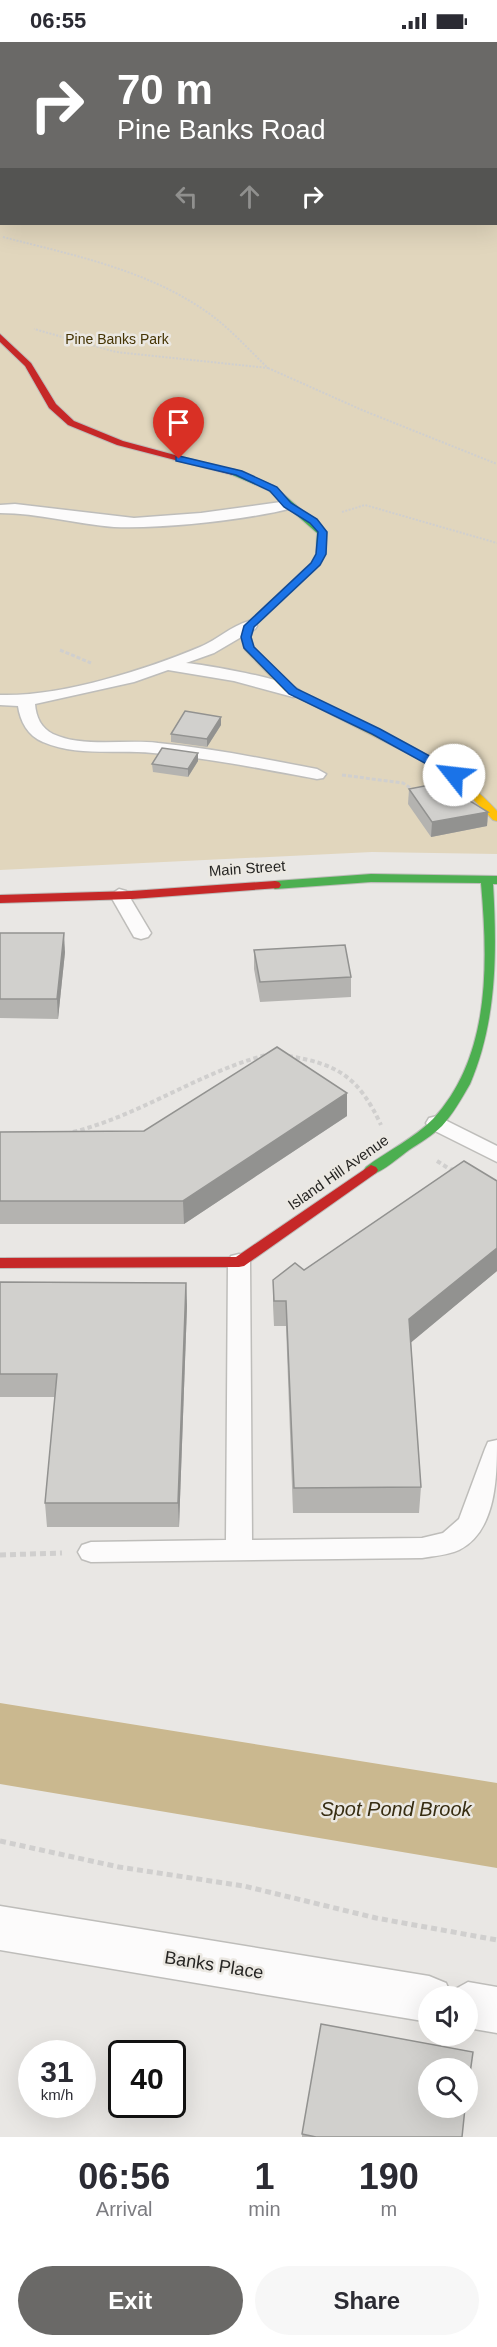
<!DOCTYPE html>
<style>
body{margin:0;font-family:Arial,sans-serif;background:#f7f7f7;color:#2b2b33;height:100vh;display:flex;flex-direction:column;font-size:22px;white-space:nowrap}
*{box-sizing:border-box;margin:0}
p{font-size:20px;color:#7c7c81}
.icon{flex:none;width:33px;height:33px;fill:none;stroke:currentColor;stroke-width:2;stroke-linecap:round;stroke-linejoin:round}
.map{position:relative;height:2095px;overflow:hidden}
.panel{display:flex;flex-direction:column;background:#fff;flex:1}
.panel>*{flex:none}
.hud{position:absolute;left:0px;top:0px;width:498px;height:183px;box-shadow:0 6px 24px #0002;background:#6a6967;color:#fff;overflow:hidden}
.buttons{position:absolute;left:418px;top:1944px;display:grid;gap:12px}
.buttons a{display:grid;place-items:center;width:60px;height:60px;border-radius:50%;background:#fff;box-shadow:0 6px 24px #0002;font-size:30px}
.speed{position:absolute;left:18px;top:1998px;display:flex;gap:12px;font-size:30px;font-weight:700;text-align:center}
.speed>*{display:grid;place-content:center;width:78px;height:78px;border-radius:50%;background:#fff;box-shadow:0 6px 24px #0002;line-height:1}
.speed small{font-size:15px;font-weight:400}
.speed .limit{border:3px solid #111;border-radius:9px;background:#fff;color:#111}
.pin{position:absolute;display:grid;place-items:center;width:51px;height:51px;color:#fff;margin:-62px -26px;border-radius:50% 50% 50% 0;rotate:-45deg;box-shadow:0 0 6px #0007}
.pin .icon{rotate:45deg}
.me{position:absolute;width:66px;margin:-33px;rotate:299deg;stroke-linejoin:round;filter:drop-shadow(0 0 4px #0008)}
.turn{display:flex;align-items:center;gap:21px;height:126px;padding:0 18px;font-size:27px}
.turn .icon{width:78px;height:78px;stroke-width:2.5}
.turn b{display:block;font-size:42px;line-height:51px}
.lanes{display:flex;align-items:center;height:57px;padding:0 18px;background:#0003;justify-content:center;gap:30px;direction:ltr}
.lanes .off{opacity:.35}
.eta{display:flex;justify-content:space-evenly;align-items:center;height:102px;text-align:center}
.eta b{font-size:36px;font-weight:800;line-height:42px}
.button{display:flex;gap:12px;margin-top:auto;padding:12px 18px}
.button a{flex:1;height:69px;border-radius:36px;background:#6a6967;color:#fff;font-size:24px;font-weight:800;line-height:69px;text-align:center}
.button a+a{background:#f7f7f7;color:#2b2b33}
.status{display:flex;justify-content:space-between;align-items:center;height:42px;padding:0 30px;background:#fff;direction:ltr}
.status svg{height:16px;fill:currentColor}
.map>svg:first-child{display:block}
.green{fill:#e1d6bd;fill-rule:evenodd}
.water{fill:#cab88f}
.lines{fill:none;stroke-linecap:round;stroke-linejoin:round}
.lane-casing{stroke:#bebdba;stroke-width:3}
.street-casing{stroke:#bebdba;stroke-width:3}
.fast-casing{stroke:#bebdba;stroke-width:2}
.slow-casing{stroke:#bebdba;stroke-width:2}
.jam-casing{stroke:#bebdba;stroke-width:2}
.path-far3{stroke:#d0cfce;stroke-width:2;stroke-dasharray:2 1.5;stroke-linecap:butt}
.path-far2{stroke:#d0cfce;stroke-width:3;stroke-dasharray:4 2;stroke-linecap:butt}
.path-far1{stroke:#d0cfce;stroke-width:4;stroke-dasharray:4.5 3;stroke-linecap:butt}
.path{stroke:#d0cfce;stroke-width:5;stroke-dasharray:6 4;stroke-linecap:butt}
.lane{fill:#fcfbfb;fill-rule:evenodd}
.street{fill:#fcfbfb;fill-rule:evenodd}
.fast{fill:#4caf50;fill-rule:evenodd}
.slow{fill:#ffc107;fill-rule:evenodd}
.jam{fill:#c62828;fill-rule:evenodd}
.wall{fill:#b4b3b0}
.shaded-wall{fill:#929290}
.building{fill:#d1d0cd;stroke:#929290;stroke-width:1.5}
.route{fill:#1a73e8;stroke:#114b97;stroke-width:1.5}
.labels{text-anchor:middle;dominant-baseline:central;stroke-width:5;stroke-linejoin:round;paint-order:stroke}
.far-park-label{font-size:14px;fill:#453404;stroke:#ebe8e2}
.street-label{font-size:15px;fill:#262523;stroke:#ebe8e2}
.near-street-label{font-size:18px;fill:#262523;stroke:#ebe8e2}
.near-water-label{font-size:20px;font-style:italic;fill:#372d12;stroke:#ebe8e2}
</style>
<div class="status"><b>06:55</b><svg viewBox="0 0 49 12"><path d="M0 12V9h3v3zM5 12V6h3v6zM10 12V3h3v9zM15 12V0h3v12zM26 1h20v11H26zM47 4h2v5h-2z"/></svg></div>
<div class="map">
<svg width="497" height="2095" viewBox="0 0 497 2095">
<rect width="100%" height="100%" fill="#e9e7e4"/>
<!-- green -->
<path class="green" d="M0 0H497V812L372 810 0 828ZM2 2H496V182H2Z"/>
<!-- water -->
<polygon class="water" points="0,1661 497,1741 497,1826 0,1742"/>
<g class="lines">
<defs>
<g id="lane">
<path d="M288 459 295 463 293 466C245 478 164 487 114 485 76 482 39 471 0 471V463L15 462 134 476 201 471Z"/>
<path d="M249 579 255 581 257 584 255 587 214 611 186 621C206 623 291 637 301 650L299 654 293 655 234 639 168 628 134 640 35 662C36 675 41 686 53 692 83 706 125 697 158 701 211 706 264 717 317 727L326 732 323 736 317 737C263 727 208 716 153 711 117 707 77 715 43 700 28 694 20 679 18 664L0 663V653C60 655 145 628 200 605 217 598 231 584 249 579Z"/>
<polygon points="119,847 126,849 151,891 148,895 141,897 134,895 110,853"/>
<polygon points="437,1074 497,1104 497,1120 429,1086 426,1081 429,1076"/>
<path d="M239 1212 247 1214 250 1220 252 1498 422 1496 443 1491 459 1477 485 1407 488 1400 497 1398C497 1433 497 1489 459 1508 448 1513 434 1514 422 1516L91 1520 82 1517 78 1510 82 1503 91 1500 226 1498 228 1220 231 1214Z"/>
</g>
<polygon id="street" points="0,1864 429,1934 446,1941 450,1950 468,1940 497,1945 497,1991 468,1986 468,1954 429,1954 429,1980 0,1908"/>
<g id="fast">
<polygon points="233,427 274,444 327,490 326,512 320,523 254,585 251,595 254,606 249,609 244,606 241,595 244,584 311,521 316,512 317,491 268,448 230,432 228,430"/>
<path d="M371 832 497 834V842H493C497 910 497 979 470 1042 462 1056 453 1072 442 1084 433 1093 420 1101 409 1108 398 1116 384 1129 371 1133L366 1131 364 1128 366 1125C387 1109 415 1096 433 1077 491 1014 488 921 481 841L371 840 275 847 269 843 275 839Z"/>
</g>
<path id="slow" d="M249 603 253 604C266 618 278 635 295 646 316 661 341 671 364 681 414 704 460 728 497 769V779L493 778 472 756 450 737 425 720 285 649 245 608 244 606Z"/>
<g id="jam">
<polygon points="0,292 31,321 56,362 74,379 123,399 238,430 233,433 117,403 68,383 49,366 25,324 0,300"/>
<polygon points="275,839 279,840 281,843 279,846 132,857 0,861 0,853 132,849"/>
<polygon points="371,1123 376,1125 378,1128 376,1131 244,1224 239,1225 0,1226 0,1216 236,1215"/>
</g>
</defs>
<!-- lane casing -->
<use href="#lane" class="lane-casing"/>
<!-- street casing -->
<use href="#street" class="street-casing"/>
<!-- fast casing -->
<use href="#fast" class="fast-casing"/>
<!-- slow casing -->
<use href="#slow" class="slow-casing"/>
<!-- jam casing -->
<use href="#jam" class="jam-casing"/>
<!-- path-far3 -->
<g class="path-far3">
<polyline points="174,0 178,2"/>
<polyline points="484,0 486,2"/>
<path d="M3 195C72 213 144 227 204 268 228 284 247 306 268 326L116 310 34 287"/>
<polyline points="268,326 362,368 497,422"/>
<polyline points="342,470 365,463 497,501"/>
</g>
<!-- path-far2 -->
<g class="path-far2">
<polyline points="60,608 91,621"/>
<polyline points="342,733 403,741 415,749"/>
</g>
<!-- path-far1 -->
<g class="path-far1">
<path d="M288 1014C339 1022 359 1036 381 1083"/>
<path d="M73 1090C141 1073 198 1031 266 1013"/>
<polyline points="437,1119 451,1128 454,1126"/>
</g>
<!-- path -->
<g class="path">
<polyline points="0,1513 62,1511"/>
<polyline points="0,1799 119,1825 244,1844 376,1876 497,1898"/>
</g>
<!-- lane -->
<use href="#lane" class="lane"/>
<!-- street -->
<use href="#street" class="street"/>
<!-- fast -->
<use href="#fast" class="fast"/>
<!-- slow -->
<use href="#slow" class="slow"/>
<!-- jam -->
<use href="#jam" class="jam"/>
</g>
<!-- wall -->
<g class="wall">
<polygon points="221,683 207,705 171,700 171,692"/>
<polygon points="198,719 188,735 153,730 152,722"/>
<polygon points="409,747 488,770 487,784 431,795 408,762"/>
<polygon points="0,891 65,910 58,977 0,976"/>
<polygon points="254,908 351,935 351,955 260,960 254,927"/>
<polygon points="347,1074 184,1182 0,1182 0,1090 144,1089"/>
<polygon points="304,1228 497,1229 411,1300 421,1445 419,1471 293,1471 286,1284 274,1284 273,1263 273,1238"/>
<polygon points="0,1240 186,1241 187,1264 179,1485 47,1485 45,1461 55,1355 0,1355"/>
<polygon points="302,2092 462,2095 302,2095"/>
</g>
<!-- shaded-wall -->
<g class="shaded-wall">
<polygon points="221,675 221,683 207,705 207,697"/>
<polygon points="198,711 198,719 188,735 188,727"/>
<polygon points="488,770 487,784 431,795 432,780"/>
<polygon points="64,891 65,910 58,977 57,957"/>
<polygon points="347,1051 347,1074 184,1182 183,1159"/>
<polygon points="497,1206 497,1229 408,1303 409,1277"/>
<polygon points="186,1241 187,1264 179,1485 178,1461"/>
</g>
<!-- building -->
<g class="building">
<polygon points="185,669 221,675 207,697 171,692"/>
<polygon points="162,706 198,711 188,727 152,722"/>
<polygon points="445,740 449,746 488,770 432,780 409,747"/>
<polygon points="0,891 64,891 57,957 0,957"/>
<polygon points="345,903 351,935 260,940 254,908"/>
<polygon points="277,1005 347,1051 183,1159 0,1159 0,1090 144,1089"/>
<polygon points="464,1119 497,1139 497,1206 409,1277 421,1445 294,1446 286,1259 274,1259 273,1238 295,1221 304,1228"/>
<polygon points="0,1240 186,1241 178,1461 45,1461 57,1332 0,1332"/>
<polygon points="321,1982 473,2010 468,2046 468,2026 429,2026 429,2066 465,2066 462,2095 316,2095 302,2092"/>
</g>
<!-- route -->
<polygon class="route" points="179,414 242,429 277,445 291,461 317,477 327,490 326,512 320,523 254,585 251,595 254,605 297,647 380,687 459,730 459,735 450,735 372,692 289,652 244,606 241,595 244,584 311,521 316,512 318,490 310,481 284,465 270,449 236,433 176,419 176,415"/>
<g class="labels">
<!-- far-park labels -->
<g class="far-park-label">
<text x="117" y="297">Pine Banks Park</text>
</g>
<!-- street labels -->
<g class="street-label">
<text transform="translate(247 826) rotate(-4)">Main Street</text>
<text transform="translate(338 1130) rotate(-35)">Island Hill Avenue</text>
</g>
<!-- near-street labels -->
<g class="near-street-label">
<text transform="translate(214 1923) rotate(9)">Banks Place</text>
</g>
<!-- near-water labels -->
<g class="near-water-label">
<text x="396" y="1767">Spot Pond Brook</text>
</g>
</g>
</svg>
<div class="buttons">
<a><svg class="icon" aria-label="sound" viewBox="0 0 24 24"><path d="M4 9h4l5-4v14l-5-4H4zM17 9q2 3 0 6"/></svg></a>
<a><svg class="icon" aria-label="search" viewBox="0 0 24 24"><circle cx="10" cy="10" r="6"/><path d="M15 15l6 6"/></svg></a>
</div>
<div class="speed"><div>31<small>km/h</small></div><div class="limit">40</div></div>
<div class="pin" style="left:179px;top:417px;background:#d93025"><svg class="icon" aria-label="arrive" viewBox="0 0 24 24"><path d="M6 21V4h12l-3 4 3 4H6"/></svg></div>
<svg class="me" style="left:454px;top:733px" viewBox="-20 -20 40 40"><circle r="19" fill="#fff"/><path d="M0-13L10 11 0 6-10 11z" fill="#1a73e8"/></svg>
<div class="hud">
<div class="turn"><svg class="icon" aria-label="right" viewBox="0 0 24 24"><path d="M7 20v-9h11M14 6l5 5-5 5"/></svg><div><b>70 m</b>Pine Banks Road</div></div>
<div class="lanes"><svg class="icon off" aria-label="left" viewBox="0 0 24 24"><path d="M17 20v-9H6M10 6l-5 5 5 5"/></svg><svg class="icon off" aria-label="ahead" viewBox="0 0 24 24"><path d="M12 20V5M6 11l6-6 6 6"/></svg><svg class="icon" aria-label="right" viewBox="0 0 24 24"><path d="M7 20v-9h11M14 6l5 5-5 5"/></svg></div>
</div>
</div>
<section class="panel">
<div class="eta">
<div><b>06:56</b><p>Arrival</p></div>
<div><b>1</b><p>min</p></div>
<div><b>190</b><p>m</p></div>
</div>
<div class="button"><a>Exit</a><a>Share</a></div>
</section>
